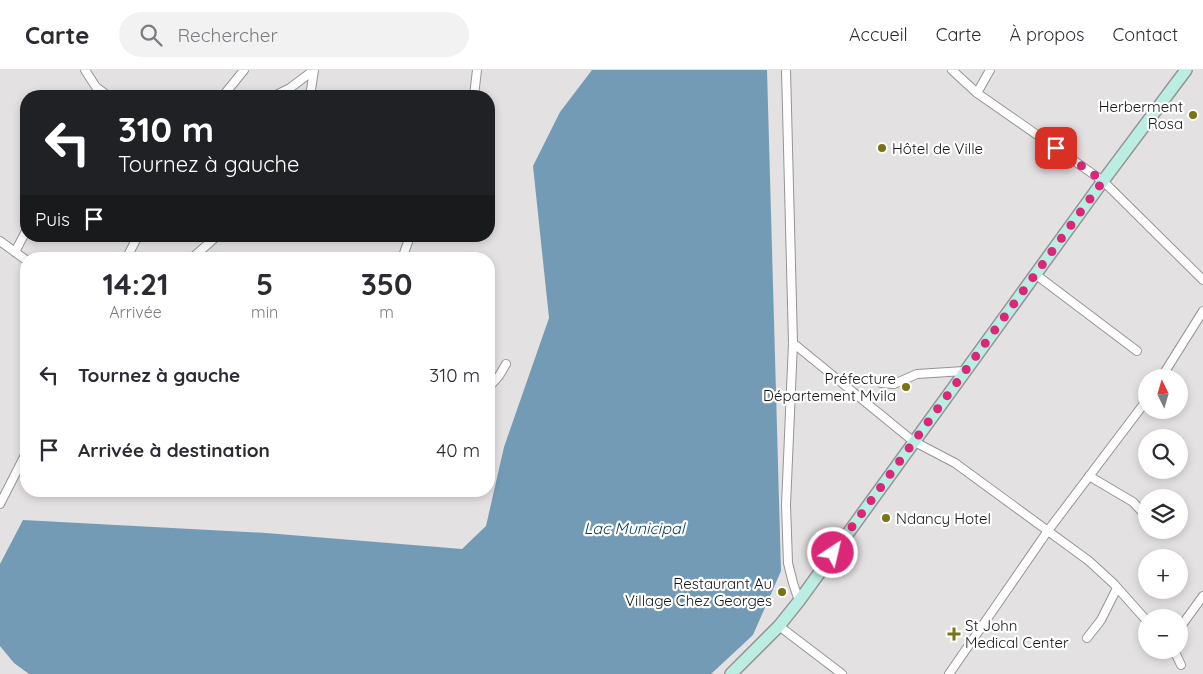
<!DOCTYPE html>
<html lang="fr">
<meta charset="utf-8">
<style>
body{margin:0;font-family:Quicksand,sans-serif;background:#f2f2f3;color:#2b2b33;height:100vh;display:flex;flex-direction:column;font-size:19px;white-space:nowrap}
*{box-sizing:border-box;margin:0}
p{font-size:16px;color:#7c7c81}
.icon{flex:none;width:28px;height:28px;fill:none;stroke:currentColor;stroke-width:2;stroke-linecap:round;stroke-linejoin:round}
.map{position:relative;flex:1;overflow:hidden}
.details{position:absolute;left:20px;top:182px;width:475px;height:245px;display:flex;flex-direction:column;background:#fff;border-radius:20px;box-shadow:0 2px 8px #0003}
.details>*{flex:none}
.banner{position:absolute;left:20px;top:20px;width:475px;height:152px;border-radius:20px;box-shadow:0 2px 8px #0003;background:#202124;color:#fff;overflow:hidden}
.needle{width:32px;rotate:355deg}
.tools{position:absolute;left:1138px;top:299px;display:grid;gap:10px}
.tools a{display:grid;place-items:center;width:50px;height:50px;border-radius:50%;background:#fff;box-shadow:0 2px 8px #0003;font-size:25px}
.pin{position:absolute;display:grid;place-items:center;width:42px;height:42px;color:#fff;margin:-21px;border-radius:10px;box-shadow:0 2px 8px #0006}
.me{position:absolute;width:55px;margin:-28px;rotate:35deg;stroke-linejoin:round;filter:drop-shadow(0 0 4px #0008)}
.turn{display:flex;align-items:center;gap:18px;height:105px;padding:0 15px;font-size:22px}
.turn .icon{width:65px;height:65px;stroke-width:2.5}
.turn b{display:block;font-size:35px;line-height:42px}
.then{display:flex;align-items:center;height:48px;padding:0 15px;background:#0003;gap:10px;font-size:19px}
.eta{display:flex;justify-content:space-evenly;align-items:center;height:85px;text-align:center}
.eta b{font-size:30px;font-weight:700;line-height:35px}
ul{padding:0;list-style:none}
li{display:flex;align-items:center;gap:15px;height:75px;padding:0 15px}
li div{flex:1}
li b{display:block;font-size:19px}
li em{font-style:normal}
header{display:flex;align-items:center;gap:30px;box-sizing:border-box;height:70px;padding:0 25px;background:#fff;border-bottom:1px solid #e1e1e2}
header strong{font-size:24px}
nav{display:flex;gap:28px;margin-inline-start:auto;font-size:18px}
.search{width:350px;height:45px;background:#f2f2f3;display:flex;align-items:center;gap:12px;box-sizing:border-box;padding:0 18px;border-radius:28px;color:#7c7c81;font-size:19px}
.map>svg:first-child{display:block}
.water{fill:#749bb5}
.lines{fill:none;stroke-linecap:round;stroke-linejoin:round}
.street-casing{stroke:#969396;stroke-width:10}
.secondary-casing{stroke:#969396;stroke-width:14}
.street{stroke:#fff;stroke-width:8}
.secondary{stroke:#baeee2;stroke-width:11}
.route{stroke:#db2777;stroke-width:9;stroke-dasharray:0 16.2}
.poi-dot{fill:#7b7214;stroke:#fff;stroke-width:2}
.labels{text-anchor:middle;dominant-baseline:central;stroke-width:4.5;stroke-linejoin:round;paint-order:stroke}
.poi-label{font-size:15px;fill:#161516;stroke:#fff;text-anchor:end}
.water-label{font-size:16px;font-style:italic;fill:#033a55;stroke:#fff}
</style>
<header>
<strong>Carte</strong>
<div class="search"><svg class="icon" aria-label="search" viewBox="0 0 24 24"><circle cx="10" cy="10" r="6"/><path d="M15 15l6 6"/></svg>Rechercher</div>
<nav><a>Accueil</a><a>Carte</a><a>À propos</a><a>Contact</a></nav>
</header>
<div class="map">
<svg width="1203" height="604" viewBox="0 0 1203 604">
<rect width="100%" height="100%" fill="#e4e1e3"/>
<!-- water -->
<polygon class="water" points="592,0 767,0 781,501 753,565 711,604 29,604 14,593 0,576 0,494 23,450 266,463 462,479 486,456 504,377 549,248 533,96 560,42"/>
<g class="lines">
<defs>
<g id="street">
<polyline points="85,0 96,17 108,26"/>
<polyline points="786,0 793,273 786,435 788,493 793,513 799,531"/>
<polyline points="952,0 977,23 1103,111 1203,210"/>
<polyline points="977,23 990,0"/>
<polyline points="223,26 244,0"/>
<polyline points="274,26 290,18 314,0"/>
<polyline points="310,26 314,0"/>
<polyline points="474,26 477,0"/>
<polyline points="0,171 26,190"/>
<polyline points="15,182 26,161"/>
<polyline points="126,189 138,166"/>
<polyline points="191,189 217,166"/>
<polyline points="402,189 410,166"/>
<polyline points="1035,204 1137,281"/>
<polyline points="793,273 913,371 955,393 1089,491 1114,514 1146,550"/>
<polyline points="1161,308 1203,241"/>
<polyline points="881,313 894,314 917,304 964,301"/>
<polyline points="489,317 499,306 506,294"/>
<polyline points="1089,406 1133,432 1146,446"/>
<polyline points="0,434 26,383"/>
<polyline points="779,556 842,604"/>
<polyline points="1179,559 1203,526"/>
<polyline points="1087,568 1101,550 1117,518"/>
<polyline points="1174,580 1181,595"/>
<polyline points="949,604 1047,462 1146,331"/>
</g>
<polyline id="secondary" points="731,604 779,556 799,531 1103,111 1186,0"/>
</defs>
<!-- street casing -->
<use href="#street" class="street-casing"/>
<!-- secondary casing -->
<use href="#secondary" class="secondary-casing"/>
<!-- street -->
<use href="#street" class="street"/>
<!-- secondary -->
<use href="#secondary" class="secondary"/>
</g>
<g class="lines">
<!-- route -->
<polyline class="route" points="833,483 1103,111 1056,78"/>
</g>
<!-- markers -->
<g class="poi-dot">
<circle cx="1193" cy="45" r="5"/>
<circle cx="882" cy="78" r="5"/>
<circle cx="906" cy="317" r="5"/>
<circle cx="886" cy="448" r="5"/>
<circle cx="782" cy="522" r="5"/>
<path d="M951.5 556.5h5v5h5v5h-5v5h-5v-5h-5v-5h5z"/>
</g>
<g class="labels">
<!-- poi labels -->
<g class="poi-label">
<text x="1183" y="36">Herberment<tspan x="1183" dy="17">Rosa</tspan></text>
<text x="892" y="78" text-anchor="start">Hôtel de Ville</text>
<text x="896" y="308">Préfecture<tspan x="896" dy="17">Département Mvila</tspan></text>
<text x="896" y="448" text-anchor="start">Ndancy Hotel</text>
<text x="772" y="513">Restaurant Au<tspan x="772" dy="17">Village Chez Georges</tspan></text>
<text x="965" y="555" text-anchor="start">St John<tspan x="965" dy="17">Medical Center</tspan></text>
</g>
<!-- water labels -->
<g class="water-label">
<text x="634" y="458">Lac Municipal</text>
</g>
</g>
</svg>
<div class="tools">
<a><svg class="needle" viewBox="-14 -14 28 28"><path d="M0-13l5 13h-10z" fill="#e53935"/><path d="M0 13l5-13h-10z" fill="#7c7c81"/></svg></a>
<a><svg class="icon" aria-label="search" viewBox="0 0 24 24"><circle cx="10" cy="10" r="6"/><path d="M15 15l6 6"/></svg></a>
<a><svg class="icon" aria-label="layers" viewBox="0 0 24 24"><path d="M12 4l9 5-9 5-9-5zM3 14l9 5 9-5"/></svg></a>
<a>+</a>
<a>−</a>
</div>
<div class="pin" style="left:1056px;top:78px;background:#d93025"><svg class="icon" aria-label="arrive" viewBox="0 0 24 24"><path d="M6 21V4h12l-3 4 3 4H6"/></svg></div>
<svg class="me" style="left:833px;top:483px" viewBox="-20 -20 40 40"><circle r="17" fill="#db2777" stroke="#fff" stroke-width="3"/><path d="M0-11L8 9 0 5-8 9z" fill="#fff"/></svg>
<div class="banner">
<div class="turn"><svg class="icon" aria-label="left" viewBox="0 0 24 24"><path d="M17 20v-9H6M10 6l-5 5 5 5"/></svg><div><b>310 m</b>Tournez à gauche</div></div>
<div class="then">Puis<svg class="icon" aria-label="arrive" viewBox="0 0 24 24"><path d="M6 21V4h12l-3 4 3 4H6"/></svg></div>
</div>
<section class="details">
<div class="eta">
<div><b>14:21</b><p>Arrivée</p></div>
<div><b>5</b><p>min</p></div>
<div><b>350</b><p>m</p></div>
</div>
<ul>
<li><svg class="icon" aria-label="left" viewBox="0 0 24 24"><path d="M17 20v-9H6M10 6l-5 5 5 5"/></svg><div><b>Tournez à gauche</b></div><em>310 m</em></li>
<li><svg class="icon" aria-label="arrive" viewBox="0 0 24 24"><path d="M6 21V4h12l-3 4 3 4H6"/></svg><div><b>Arrivée à destination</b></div><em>40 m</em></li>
</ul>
</section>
</div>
